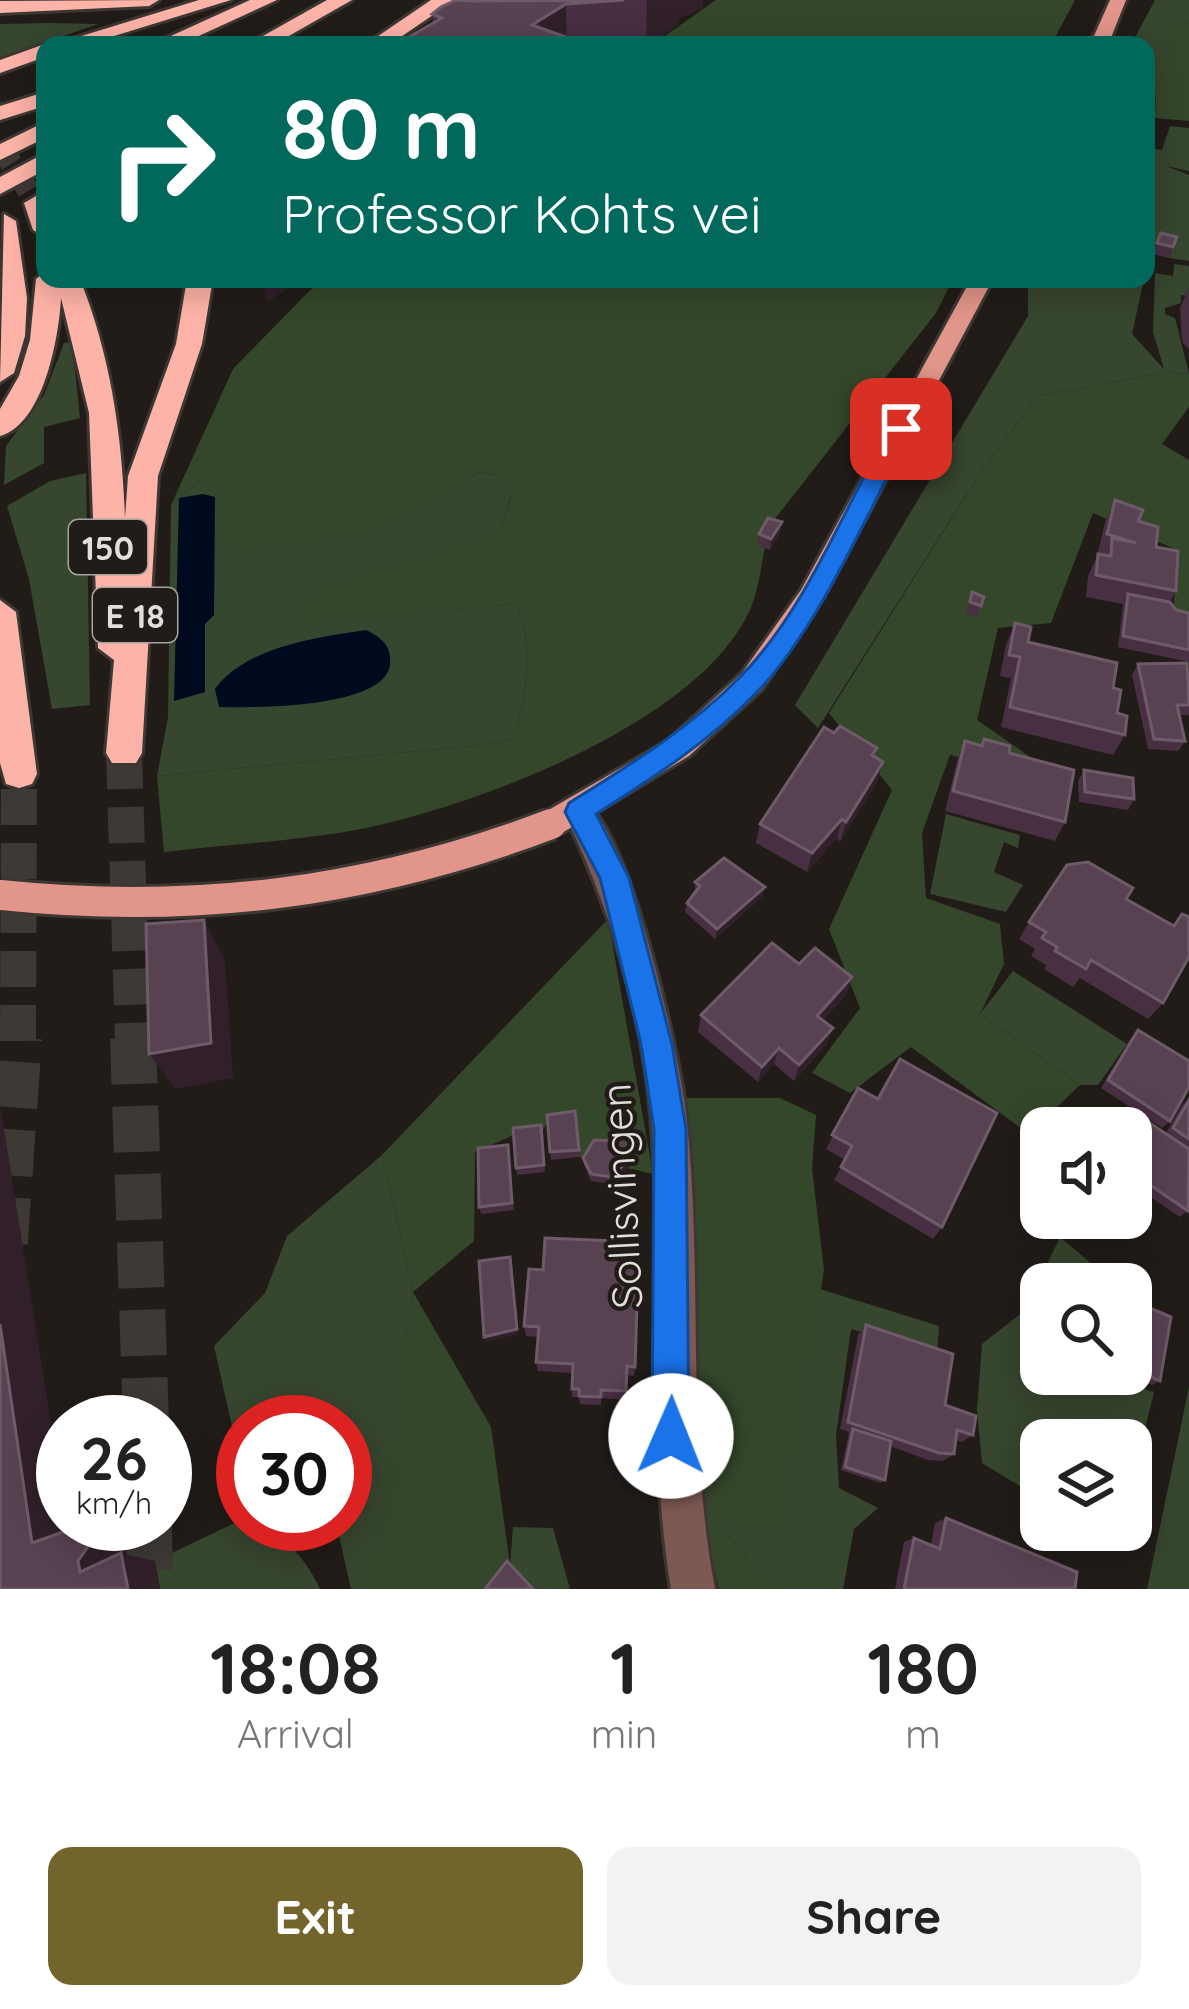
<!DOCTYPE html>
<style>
body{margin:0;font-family:Quicksand,sans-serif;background:#f2f2f2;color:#222;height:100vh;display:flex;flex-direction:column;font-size:45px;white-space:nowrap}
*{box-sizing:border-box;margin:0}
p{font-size:39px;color:#767676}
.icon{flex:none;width:66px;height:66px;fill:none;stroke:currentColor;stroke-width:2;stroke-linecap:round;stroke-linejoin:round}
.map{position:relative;height:1589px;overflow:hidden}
.details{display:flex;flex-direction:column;background:#fff;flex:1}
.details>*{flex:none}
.hud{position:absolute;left:36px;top:36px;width:1119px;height:252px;border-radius:24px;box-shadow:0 6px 30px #0003;background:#00695c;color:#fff;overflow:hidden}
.buttons{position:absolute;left:1020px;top:1107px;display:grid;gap:24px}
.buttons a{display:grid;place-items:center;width:132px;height:132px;border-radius:24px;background:#fff;box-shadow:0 6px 30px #0003;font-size:60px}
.speed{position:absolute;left:36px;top:1395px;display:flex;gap:24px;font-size:60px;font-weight:700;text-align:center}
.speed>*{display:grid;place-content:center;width:156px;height:156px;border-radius:50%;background:#fff;box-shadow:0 6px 30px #0003;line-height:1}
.speed small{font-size:30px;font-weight:400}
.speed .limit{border:18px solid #d22;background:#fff;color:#111}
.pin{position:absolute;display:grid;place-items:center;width:102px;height:102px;color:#fff;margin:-51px;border-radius:24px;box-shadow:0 6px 18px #0006}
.me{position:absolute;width:132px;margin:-66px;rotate:1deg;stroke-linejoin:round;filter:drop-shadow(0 0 9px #0008)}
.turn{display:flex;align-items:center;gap:42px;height:252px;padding:0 48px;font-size:54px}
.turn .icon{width:156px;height:156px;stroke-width:2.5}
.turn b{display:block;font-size:84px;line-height:102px}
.eta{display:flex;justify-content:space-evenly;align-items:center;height:204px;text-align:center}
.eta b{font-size:72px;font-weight:700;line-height:84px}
.action{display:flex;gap:24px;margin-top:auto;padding:24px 48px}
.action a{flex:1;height:138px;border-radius:24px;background:#73642b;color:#fff;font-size:48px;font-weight:700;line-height:138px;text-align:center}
.action a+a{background:#f2f2f2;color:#222}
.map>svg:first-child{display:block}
.green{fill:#37462f}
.forest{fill:#35472b}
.water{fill:#00091d}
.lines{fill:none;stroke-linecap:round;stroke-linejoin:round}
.highway-tunnel-far2{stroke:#3e3935;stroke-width:22;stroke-dasharray:22 10;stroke-linecap:butt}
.highway-tunnel-far1{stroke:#3e3935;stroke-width:36;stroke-dasharray:36 18;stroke-linecap:butt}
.highway-tunnel{stroke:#3e3935;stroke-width:46;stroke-dasharray:46 22;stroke-linecap:butt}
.minor-casing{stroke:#3c3733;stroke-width:6}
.major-casing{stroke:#3c3733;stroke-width:6}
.highway-casing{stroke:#3c3733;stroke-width:6}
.minor{fill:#7e5953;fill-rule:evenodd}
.major{fill:#e2958a;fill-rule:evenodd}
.highway{fill:#feb3a8;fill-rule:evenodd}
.major-bridge-casing{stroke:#3c3733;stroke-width:36;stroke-linecap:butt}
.major-bridge{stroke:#e2958a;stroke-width:30}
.wall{fill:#482f42}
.shaded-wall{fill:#31202a}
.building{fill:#584252;stroke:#6e5a68;stroke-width:3}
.route{fill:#1a73e8;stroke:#114b97;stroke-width:3}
.labels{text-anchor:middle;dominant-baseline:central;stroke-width:9;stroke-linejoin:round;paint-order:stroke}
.shield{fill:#211c18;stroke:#a8a4a0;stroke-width:3}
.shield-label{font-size:33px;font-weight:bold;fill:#e2dedb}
.near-street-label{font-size:42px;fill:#e2dedb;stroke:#211c18}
</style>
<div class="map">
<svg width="1189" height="1589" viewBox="0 0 1189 1589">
<rect width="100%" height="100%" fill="#211c18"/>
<!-- green -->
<g class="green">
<polygon points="1155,0 1189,0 1189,22 1167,27 1147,148 1162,150 1170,126 1189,128 1189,171 1166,166 1189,175 1189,261 1169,258 1172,249 1158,238 1146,270 1146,45 1131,45"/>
<polygon points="50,23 98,24 0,58 0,24"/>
<polygon points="1174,264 1189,266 1189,296 1181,295 1181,303 1165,308 1165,314 1175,318 1189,374 1166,372 1037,396 980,473 818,728 795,705 1028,316 1028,279 1144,279 1132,334 1164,369 1153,332 1155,273 1173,276"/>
<polygon points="72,342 80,418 44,427 44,463 4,485 6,446 44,395 64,343"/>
<path d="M480 472 501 477 511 495 500 531 299 621 516 604C534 635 527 705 512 738L481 745 157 776 168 717 171 505 199 482 225 492V540L373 531Z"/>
<polygon points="86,473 90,705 52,709 29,579 7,506 50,481"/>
<polygon points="946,814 1020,835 1018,848 1004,842 994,872 1023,885 1006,912 930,894"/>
<polygon points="1013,971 1127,1044 1098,1085 1080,1085 980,1014"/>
<polygon points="382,1155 413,1291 371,1589 351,1589 338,1531 325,1524 345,1524 345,1422 243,1422 243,1476 214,1346 265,1293 287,1236"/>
<polygon points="1060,1237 1093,1265 1087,1284 1041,1284 1041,1374 1095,1374 1154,1392 1131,1486 1131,1440 1041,1440 1041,1499 982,1463 977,1410 982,1344 1024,1311"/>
<polygon points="820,1289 939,1326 937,1354 851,1329 836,1435 839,1488 878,1508 854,1529 843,1589 774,1589 713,1517 780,1533"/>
<polygon points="1189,1387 1189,1589 1147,1589"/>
<path d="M243 1519V1524C277 1524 307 1559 320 1589H160L155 1561Z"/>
<polygon points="513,1527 553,1528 570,1589 535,1589 510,1565"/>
</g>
<!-- forest -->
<g class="forest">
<polygon points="716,0 1075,0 1051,45 652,45"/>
<polygon points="1189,22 1189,121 1155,118 1157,69 1167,27"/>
<path d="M321 279H953L936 313 767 529 758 544 765 548C761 566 759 585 753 602 710 719 478 805 366 828 301 841 231 844 164 852L157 776 481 745 512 738C527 705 534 635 516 604L299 622 297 611 324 588 500 531 511 496 501 477 480 472 373 532 250 549 232 550 224 540V492L199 482 171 505 233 369Z"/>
<polygon points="1166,372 1189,374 1189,407 1162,444 1189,460 1189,623 1173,611 1179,551 1093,513 1051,623 998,628 977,720 1062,779 950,755 922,833 926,898 1000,924 1004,964 980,1014 1080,1085 1029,1134 911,1047 850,1093 812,1073 860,1008 829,929 892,790 829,713 980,473 1037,396"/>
<polygon points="608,919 653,1174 579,1157 548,1122 541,1133 514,1135 475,1152 474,1241 413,1292 491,1427 510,1565 490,1589 369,1589 413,1291 382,1155"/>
<polygon points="684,1098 780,1098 816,1115 812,1169 824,1270 780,1534 714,1518 774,1589 719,1589 702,1515"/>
</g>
<!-- water -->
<g class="water">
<polygon points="203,494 215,497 214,615 205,624 205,692 174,701 179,498"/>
<path d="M366 630C382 638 392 646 390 665 384 708 256 708 219 707L215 689C245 647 318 637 366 630Z"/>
</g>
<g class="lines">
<!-- highway-tunnel-far2 -->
<polyline class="highway-tunnel-far2" points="0,145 36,203"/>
<!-- highway-tunnel-far1 -->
<g class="highway-tunnel-far1">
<polyline points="124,753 133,1041"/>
<polyline points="18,1041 19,774"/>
</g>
<!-- highway-tunnel -->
<g class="highway-tunnel">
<polyline points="133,1038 146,1422"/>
<polyline points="0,1311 19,1038"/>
<polyline points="149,1524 150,1589"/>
</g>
<defs>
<path id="minor" d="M578 798C627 815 680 1059 686 1113 704 1272 685 1431 715 1589H671C645 1431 665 1274 651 1116 642 1011 609 904 563 811L567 802Z"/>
<g id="major">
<polygon points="1110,0 1126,0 1108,45 1090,45"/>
<polygon points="971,279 993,279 824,596 762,689 689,756 562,833 540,833 536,824 540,815 669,740 742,673 801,590"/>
</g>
<g id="highway">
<polygon points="159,0 149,6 0,13 0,1"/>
<polygon points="199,0 231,0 85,45 52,45"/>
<polygon points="250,0 277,0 179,45 151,45"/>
<polygon points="327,0 352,0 273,45 247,45"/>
<polygon points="431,0 455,0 389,45 365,45"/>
<polygon points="45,44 50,45 45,45 45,57 0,73 0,60"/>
<polygon points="45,92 45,106 0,120 0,106"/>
<polygon points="45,122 45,138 0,160 0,144"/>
<polygon points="45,153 45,170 0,194 0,177"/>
<polygon points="36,196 45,199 45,237 33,230 24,203"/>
<polygon points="4,214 16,221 27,298 25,336 14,373 0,382"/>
<path d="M45 272V279H80C111 357 122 435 125 518L128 476 176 344 187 279H213L202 344 158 476 142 753 136 763H112L106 753 114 660 98 648 89 413 61 298C59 336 44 424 0 436V409L19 376 30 340 36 279Z"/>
<polygon points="0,600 16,612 37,774 32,784 19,788 6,784 0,763"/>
</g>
</defs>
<!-- minor casing -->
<use href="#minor" class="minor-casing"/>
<!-- major casing -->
<use href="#major" class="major-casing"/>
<!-- highway casing -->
<use href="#highway" class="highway-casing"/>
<!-- minor -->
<use href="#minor" class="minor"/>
<!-- major -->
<use href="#major" class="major"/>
<!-- highway -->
<use href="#highway" class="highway"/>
<defs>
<path id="major-bridge" d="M0 895C193 915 370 893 551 824"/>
</defs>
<!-- major-bridge casing -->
<use href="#major-bridge" class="major-bridge-casing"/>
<!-- major-bridge -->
<use href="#major-bridge" class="major-bridge"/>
</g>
<!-- wall -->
<g class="wall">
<polygon points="473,0 703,0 703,8 678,19 678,24 648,45 395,45 433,23 432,14"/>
<polygon points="1161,233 1177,237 1169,258 1152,254"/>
<polygon points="1189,287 1189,349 1182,342 1180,308"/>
<polygon points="1115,500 1138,521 1156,547 1176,591 1170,602 1176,610 1189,613 1189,662 1118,647 1123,604 1086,597 1088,576 1097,556 1105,522"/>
<polygon points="782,522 780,533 770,550 758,545 759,534"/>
<polygon points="972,592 984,597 977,617 966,613"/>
<polygon points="1015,623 1028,642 1113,688 1117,713 1125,735 1113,755 1001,727 1011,678 1000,676 1006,645"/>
<polygon points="1138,664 1189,671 1189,715 1179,715 1185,741 1178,751 1148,749 1132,675"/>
<polygon points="834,733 877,748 874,756 877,782 840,842 837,838 807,872 756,843 760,824"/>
<polygon points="965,741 1009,753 1065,822 1055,841 945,811 957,761"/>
<polygon points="1084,770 1134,799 1128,810 1079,802 1078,781"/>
<polygon points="695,882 763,896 715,939 685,912 687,903 695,893"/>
<polygon points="1126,899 1173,926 1182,914 1163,1003 1148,1019 1080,978 1073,987 1044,969 1046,965 1031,956 1035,949 1019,939 1029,922"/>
<polygon points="799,964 852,977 846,995 823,1020 827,1044 794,1081 774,1064 758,1082 698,1032 701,1015"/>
<polygon points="1138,1030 1170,1121 1162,1128 1101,1088 1131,1038"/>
<polygon points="858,1088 942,1227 933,1239 834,1180 845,1160 826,1149"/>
<polygon points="1189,1099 1189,1209 1180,1217 1131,1184 1131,1128 1121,1128 1133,1112 1166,1133 1182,1105"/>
<polygon points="575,1111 579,1157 551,1160 547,1115"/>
<polygon points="541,1125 545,1172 517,1175 513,1128"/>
<polygon points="508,1145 514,1210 481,1214 479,1207"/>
<polygon points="583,1158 633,1163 611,1184 591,1181 584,1165"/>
<polygon points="529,1269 635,1367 634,1376 627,1375 626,1400 601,1398 601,1405 580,1404 579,1397 572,1397 572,1373 538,1371 536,1362 538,1337 526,1336 524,1326"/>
<polygon points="1131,1300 1160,1381 1152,1385 1126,1374 1131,1374"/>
<polygon points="866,1325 973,1435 962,1442 956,1440 954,1454 943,1461 928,1460 890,1446 885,1480 881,1483 841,1470 849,1432 840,1429 858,1335"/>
<polygon points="946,1518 1075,1589 895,1589 904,1542 914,1538 931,1545 935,1523"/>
</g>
<!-- shaded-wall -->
<g class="shaded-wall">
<polygon points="647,0 703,0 703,8 678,19 678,24 646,45"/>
<polygon points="566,4 567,45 532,25"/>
<polygon points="262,279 292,279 292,286 267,302"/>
<polygon points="782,522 780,533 770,550 771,539"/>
<polygon points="883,762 877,782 840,842 846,822"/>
<polygon points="842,819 837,838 807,872 812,853"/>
<polygon points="765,887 763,896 715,939 717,929"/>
<polygon points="204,920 225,960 233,1078 175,1089 149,1054"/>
<polygon points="852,977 846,995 812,1032 817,1016"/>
<polygon points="833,1028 827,1044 794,1081 799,1065"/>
<polygon points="779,1048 774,1064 758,1082 762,1067"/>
<polygon points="0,1104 63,1498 63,1524 67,1524 72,1552 32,1543 0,1324"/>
<polygon points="633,1156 633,1163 611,1184 611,1177"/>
<polygon points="510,1257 518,1334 486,1342 484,1337"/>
<polygon points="85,1524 120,1533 129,1547 124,1554 155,1561 160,1589 128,1589 80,1572 78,1561"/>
</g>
<!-- building -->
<g class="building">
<polygon points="456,0 472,1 624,0 566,4 532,25 580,42 575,45 395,45 442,18 432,14 441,7"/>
<polygon points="1161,233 1177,237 1173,247 1157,243"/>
<polygon points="1115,500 1143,510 1138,521 1158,527 1156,547 1178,551 1176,591 1096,575 1098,554 1111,556 1112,538 1136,543 1107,534"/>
<polygon points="768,518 782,522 771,539 759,534"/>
<polygon points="972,592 984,597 981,606 970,602"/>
<polygon points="1128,594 1170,602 1176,610 1189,613 1189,650 1123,636"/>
<polygon points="1015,623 1031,627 1028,642 1117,663 1113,688 1121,690 1117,713 1127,716 1125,735 1010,707 1020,657 1009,655"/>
<polygon points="1187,663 1189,705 1177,705 1185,741 1154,739 1138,664"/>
<polygon points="840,726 877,748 872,755 883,762 846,822 842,819 812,853 760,824 824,727 834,733"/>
<polygon points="984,739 1010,746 1009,753 1074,770 1065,822 953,791 965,741 982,746"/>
<polygon points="1084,770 1133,778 1134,799 1085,792"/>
<polygon points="724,858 765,887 717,929 687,903 700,886 695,882"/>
<polygon points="1088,862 1133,888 1126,899 1174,926 1182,914 1189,917 1189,957 1163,1003 1091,960 1086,969 1055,951 1057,947 1042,938 1046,932 1029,922 1067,865"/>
<polygon points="204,920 211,1043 149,1054 146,924"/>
<polygon points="772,943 799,964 815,948 852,977 817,1016 833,1028 799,1065 779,1048 762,1067 701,1015"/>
<polygon points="1138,1030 1189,1061 1189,1087 1170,1121 1108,1080"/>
<polygon points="900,1059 997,1113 942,1227 841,1167 852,1146 832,1135 858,1088 878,1099"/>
<polygon points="1189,1100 1189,1139 1173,1128"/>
<polygon points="575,1111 579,1150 550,1152 547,1115"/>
<polygon points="1133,1112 1189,1149 1188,1211 1131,1172 1131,1128 1124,1128"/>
<polygon points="541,1125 544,1165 516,1168 513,1128"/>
<polygon points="629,1133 633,1156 611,1177 591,1174 583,1158 594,1140 614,1141"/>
<polygon points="508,1145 512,1203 479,1207 478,1148"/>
<polygon points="545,1238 639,1242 635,1367 627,1366 626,1391 601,1390 601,1397 579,1396 579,1389 572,1389 573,1364 536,1362 539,1327 524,1326 529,1269 543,1270"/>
<polygon points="510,1257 517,1329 484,1337 479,1261"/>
<polygon points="1131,1300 1171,1317 1160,1381 1131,1368"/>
<polygon points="0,1324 32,1543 85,1524 94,1538 78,1561 80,1572 121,1553 128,1589 0,1589"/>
<polygon points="866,1325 953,1354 945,1405 976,1416 973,1435 957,1430 954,1454 939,1453 848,1422"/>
<polygon points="853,1429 891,1441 885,1480 845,1467"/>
<polygon points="946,1518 1077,1572 1075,1589 904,1589 914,1538 940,1549"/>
<polygon points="507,1561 533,1589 485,1589"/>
</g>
<!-- route -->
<path class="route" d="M893 424 912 429C869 509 819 628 757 692 709 742 654 777 596 814L629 878 672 1044 686 1129 689 1436 684 1449 671 1455 658 1449 652 1436 654 1129 641 1044 600 878 565 812 569 803C630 765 689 729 740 677 808 608 844 506 893 424Z"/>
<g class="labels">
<!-- shield labels -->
<g class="shield">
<rect x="69" y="520" width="78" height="54" rx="9"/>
<rect x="93" y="588" width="84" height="54" rx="9"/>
</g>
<g class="shield-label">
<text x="108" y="547">150</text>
<text x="135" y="615">E 18</text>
</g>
<!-- near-street labels -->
<g class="near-street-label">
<text transform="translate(621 1196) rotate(-93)">Sollisvingen</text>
</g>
</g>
</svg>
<div class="buttons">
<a><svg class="icon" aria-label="sound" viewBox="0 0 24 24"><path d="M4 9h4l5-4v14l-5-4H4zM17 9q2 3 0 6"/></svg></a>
<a><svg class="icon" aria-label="search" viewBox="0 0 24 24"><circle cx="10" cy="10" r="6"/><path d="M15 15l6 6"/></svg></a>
<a><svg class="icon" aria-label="layers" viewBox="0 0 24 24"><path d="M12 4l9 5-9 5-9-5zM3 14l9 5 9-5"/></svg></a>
</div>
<div class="speed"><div>26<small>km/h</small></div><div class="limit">30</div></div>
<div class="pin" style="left:901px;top:429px;background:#d93025"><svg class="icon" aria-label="arrive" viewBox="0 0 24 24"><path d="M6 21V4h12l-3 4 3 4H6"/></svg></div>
<svg class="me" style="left:671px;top:1436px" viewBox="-20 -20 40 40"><circle r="19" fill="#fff"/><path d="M0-13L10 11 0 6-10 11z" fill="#1a73e8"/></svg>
<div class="hud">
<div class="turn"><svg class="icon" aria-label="right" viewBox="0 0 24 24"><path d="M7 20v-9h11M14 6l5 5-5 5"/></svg><div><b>80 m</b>Professor Kohts vei</div></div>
</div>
</div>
<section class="details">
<div class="eta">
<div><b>18:08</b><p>Arrival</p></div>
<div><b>1</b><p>min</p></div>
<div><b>180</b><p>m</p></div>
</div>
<div class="action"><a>Exit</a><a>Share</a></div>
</section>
